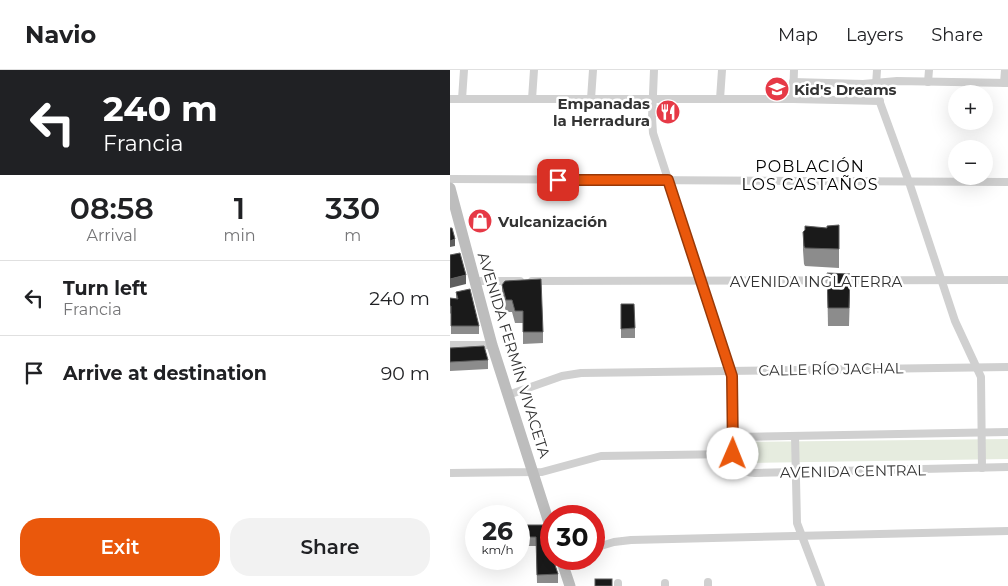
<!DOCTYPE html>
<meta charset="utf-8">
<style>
body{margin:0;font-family:Montserrat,sans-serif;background:#f2f2f2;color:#202124;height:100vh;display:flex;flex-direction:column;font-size:19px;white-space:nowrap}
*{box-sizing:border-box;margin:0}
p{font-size:16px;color:#757577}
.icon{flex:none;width:28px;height:28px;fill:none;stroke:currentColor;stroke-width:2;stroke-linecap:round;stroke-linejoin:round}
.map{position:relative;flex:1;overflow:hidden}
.sheet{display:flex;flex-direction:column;background:#fff;width:450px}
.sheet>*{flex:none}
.top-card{background:#202124;color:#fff;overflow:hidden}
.tools{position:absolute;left:498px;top:15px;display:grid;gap:10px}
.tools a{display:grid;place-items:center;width:45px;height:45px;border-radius:50%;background:#fff;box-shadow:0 5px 20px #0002;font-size:25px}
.speed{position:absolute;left:15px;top:435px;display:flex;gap:10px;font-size:25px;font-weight:700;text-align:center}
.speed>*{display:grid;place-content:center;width:65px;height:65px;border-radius:50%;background:#fff;box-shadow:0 5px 20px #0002;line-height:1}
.speed small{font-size:12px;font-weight:400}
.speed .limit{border:8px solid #d22;background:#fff;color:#111}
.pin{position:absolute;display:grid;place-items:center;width:42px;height:42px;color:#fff;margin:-21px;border-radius:10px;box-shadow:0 2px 8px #0006}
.me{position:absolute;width:55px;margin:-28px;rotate:1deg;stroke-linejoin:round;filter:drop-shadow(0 0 4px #0008)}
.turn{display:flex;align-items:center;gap:18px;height:105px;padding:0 20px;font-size:22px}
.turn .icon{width:65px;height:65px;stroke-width:2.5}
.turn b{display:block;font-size:35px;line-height:42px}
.eta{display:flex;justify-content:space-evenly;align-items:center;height:85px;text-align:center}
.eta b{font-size:30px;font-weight:600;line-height:35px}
.button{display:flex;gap:10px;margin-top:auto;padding:10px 20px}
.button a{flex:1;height:58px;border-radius:20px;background:#ea580c;color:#fff;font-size:20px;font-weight:600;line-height:58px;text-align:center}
.button a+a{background:#f2f2f2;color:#202124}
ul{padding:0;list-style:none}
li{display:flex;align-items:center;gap:15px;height:75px;padding:0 20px;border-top:1px solid #e0e0e0}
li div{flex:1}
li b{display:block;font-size:19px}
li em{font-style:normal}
header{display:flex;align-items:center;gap:30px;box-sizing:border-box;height:70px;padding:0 25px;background:#fff;border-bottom:1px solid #e0e0e0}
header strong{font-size:24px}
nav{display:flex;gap:28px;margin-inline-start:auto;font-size:18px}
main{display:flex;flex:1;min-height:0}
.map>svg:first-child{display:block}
.green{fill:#e6ecdf}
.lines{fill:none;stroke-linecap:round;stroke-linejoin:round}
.minor{stroke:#d0d0d0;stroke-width:8}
.secondary{stroke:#bdbdbd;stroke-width:11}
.wall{fill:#8c8c8c}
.shaded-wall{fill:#5f5f5f}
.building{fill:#1a1a1a;stroke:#5f5f5f}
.route-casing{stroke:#983908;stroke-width:12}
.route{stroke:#ea580c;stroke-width:9}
.labels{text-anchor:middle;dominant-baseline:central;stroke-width:5;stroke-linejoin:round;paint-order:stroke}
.poi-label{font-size:15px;font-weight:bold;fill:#333;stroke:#fff;text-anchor:start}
.street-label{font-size:15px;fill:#333;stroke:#fff}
.neighbourhood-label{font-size:16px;letter-spacing:1px;fill:#000;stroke:#fff}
</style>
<header>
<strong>Navio</strong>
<nav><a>Map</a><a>Layers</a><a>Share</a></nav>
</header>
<main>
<section class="sheet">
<div class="top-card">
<div class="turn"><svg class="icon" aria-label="left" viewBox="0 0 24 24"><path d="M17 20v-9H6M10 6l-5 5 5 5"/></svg><div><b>240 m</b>Francia</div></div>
</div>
<div class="eta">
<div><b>08:58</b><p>Arrival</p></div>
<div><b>1</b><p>min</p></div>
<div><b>330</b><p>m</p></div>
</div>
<ul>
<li><svg class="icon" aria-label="left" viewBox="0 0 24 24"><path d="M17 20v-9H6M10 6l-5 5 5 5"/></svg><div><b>Turn left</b><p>Francia</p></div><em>240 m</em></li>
<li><svg class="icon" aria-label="arrive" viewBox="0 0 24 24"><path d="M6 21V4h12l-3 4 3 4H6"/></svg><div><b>Arrive at destination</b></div><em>90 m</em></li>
</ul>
<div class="button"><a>Exit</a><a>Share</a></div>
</section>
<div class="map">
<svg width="558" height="516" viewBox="0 0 558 516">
<rect width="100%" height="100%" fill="#fff"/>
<!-- green -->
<polygon class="green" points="558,369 558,389 294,393 292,372"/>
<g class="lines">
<!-- minor -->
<g class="minor">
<path d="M204 0 202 48 203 63 282 306 283 388C284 400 294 402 305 403L558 397"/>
<polyline points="427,0 426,15 428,27 459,112 505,251 531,307 532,398"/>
<polyline points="343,12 413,14 447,11 558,13"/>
<polyline points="478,12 479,0"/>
<polyline points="554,13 555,0"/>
<polyline points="0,29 343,29 430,31"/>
<polyline points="12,29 14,0"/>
<polyline points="82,29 84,0"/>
<polyline points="141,29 143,0"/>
<polyline points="270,29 272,0"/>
<polyline points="343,29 344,0"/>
<polyline points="0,109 558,112"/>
<polyline points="25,211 70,211"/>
<polyline points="82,211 558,210"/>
<polyline points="0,275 42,275"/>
<polyline points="58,325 112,306 131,303 558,297"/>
<polyline points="345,366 347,453 371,516"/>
<polyline points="283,367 558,362"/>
<polyline points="0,403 92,402 151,386 283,384"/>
<polyline points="144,478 164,472 181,470 558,461"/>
<polyline points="258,512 258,516"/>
<polyline points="168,513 168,516"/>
<polyline points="215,513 215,516"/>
</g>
<!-- secondary -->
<g class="secondary">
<polyline points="0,118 42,275 101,459"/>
<polyline points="111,489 120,516"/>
</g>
</g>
<!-- wall -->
<g class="wall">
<polygon points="389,155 389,198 355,196 354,194 353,180 353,162 355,160 377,158"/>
<polygon points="377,203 400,222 399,256 378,256"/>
<polygon points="52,215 93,262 93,273 73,274 73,253 65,253 62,242 56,242 52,226"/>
<polygon points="6,222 29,256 29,264 1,264 1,244 0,243 0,228 6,229"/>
<polygon points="171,234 185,258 185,268 171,268"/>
<polygon points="0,278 38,290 38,299 0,301"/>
<polygon points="69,455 93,455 108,504 108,513 87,513 86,476 70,476"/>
</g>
<!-- shaded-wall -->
<g class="shaded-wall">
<polygon points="34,150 34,153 28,155 28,152"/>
<polygon points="5,169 5,176 0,177 0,171"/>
<polygon points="16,205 16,214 0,218 0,209"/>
</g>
<!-- building -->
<g class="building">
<polygon points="33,144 34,150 28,152 26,146"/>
<polygon points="389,155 389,179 355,178 354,176 353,162 355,160 355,156 377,158 377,156"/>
<polygon points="0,158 2,158 5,169 0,171"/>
<polygon points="10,183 16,205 0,209 0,185"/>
<polygon points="377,203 400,204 399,238 378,238"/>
<polygon points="91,209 93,262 73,262 73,241 65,241 62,230 56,230 52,215 55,211"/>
<polygon points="20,219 29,256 1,256 1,236 0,236 0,228 8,229 6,222"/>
<polygon points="171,234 184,234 185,258 171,259"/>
<polygon points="34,276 38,290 0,292 0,278"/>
<polygon points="69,455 93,455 101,482 101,489 103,489 108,504 87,505 86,467 70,467"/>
<rect x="145" y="509" width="17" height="7"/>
</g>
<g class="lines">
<defs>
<polyline id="route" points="108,110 218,110 282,306 283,384"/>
</defs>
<!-- route casing -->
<use href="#route" class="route-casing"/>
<!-- route -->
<use href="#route" class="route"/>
</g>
<!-- icons -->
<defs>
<symbol id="school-disc" viewBox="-11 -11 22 22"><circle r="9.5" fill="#e63946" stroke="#fff"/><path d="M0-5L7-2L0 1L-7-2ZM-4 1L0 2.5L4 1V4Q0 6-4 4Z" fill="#fff"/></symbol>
<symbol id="restaurant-disc" viewBox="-11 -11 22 22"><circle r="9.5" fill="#e63946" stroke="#fff"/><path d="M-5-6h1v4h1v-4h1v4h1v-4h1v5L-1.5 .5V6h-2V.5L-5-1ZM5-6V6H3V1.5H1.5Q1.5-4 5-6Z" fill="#fff"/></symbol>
<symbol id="shop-disc" viewBox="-11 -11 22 22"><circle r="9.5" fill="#e63946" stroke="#fff"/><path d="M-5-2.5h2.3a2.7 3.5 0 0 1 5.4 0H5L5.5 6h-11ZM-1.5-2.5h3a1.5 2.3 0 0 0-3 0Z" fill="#fff"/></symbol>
</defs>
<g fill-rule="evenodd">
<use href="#school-disc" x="313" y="5" width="28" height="28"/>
<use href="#restaurant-disc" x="204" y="28" width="28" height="28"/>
<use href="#shop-disc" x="16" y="137" width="28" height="28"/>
</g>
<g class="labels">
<!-- poi labels -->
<g class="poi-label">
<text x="344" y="19">Kid's Dreams</text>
<text x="200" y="33" text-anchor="end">Empanadas<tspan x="200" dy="17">la Herradura</tspan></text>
<text x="48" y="151">Vulcanización</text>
</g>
<!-- street labels -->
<g class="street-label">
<text x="366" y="211">AVENIDA INGLATERRA</text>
<text transform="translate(64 285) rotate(73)">AVENIDA FERMÍN VIVACETA</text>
<text transform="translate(381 299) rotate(-1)">CALLE RÍO JACHAL</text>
<text transform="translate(403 401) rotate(-1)">AVENIDA CENTRAL</text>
</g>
<!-- neighbourhood labels -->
<g class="neighbourhood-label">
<text x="360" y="96">POBLACIÓN<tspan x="360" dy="18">LOS CASTAÑOS</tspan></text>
</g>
</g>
</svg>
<div class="tools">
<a>+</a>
<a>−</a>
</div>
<div class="speed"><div>26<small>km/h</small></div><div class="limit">30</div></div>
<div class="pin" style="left:108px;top:110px;background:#d93025"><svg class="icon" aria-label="arrive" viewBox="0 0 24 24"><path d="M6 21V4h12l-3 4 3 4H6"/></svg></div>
<svg class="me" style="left:283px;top:384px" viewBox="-20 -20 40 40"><circle r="19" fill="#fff"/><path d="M0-13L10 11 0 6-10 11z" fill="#ea580c"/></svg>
</div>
</main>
